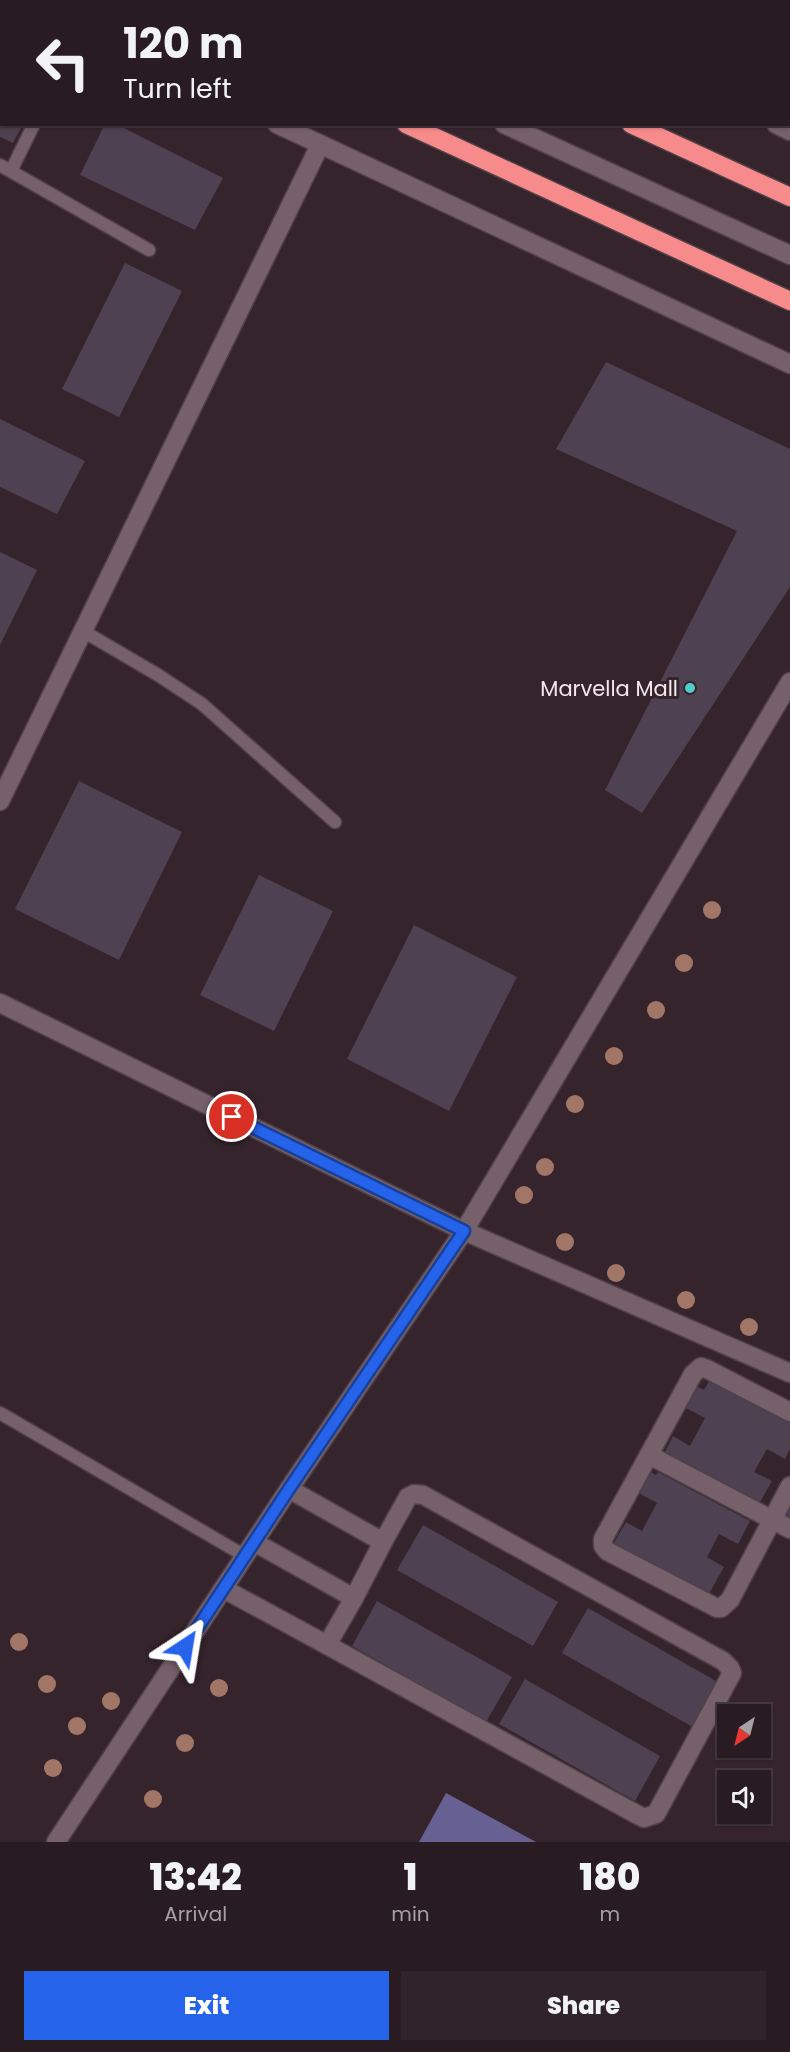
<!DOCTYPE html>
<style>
body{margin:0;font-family:Poppins,sans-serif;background:#30242a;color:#f1f3f6;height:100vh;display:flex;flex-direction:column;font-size:22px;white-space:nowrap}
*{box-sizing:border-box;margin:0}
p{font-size:20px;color:#a5a1a5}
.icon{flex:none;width:33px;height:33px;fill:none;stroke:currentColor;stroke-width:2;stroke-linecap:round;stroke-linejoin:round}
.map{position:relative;height:1842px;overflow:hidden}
.side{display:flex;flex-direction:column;background:#281b21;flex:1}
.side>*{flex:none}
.top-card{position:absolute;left:0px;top:0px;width:790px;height:126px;box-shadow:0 2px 4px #0004,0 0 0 2px #44393f;background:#281b21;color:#f1f3f6;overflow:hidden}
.needle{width:39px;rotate:215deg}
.buttons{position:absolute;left:717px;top:1704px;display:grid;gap:12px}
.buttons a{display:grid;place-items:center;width:54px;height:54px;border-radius:0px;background:#281b21;box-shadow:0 2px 4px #0004,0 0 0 2px #44393f;font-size:30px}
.pin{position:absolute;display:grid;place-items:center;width:51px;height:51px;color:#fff;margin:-26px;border:3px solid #fff;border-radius:50%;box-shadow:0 2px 6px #0007}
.me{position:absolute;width:66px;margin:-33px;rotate:33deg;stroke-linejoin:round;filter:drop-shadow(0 0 4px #0008)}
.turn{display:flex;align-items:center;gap:21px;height:126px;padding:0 24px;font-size:27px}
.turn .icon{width:78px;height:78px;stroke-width:2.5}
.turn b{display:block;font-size:42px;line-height:51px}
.eta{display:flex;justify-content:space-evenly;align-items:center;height:102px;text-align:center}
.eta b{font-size:36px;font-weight:800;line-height:42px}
.primary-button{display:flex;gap:12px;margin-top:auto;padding:12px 24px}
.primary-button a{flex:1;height:69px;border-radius:0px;background:#2563eb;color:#fff;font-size:24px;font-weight:800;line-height:69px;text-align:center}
.primary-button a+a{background:#30242a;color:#f1f3f6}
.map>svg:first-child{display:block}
.water{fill:#676193}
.building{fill:#4e4151}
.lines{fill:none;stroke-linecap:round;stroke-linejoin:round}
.lane-casing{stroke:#504148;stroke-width:15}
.street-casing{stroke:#504148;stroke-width:21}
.secondary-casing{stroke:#504148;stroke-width:21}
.highway-casing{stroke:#504148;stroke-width:21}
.lane{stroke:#76616a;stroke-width:12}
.street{stroke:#76616a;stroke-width:18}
.secondary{stroke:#76616a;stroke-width:18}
.highway{stroke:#f78a8a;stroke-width:18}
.tree{fill:#a17666}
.route-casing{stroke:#184099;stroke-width:15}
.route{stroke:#2563eb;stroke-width:10}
.poi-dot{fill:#52cdcf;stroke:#36242c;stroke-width:2}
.labels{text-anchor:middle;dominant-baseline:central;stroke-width:6;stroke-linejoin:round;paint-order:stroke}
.poi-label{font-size:21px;fill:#f4e7ed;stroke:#36242c;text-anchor:end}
</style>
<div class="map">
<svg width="790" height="1842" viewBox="0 0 790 1842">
<rect width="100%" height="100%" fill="#36242c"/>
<!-- water -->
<polygon class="water" points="446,1793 536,1842 419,1842"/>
<!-- building -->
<g class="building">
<polygon points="0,124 23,124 13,143 0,137"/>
<polygon points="105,124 116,124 223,178 195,230 80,175"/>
<polygon points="125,263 182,291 119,417 62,389"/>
<polygon points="606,362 790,449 790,587 642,813 605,790 737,531 556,449"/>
<polygon points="0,419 85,461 57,514 0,487"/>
<polygon points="0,552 37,570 0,645"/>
<polygon points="79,781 182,832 119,960 15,909"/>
<polygon points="259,875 333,911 274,1031 200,995"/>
<polygon points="414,925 517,977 449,1111 347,1059"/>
<polygon points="711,1378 790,1421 790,1449 785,1459 767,1449 754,1472 772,1481 756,1509 662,1458 673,1436 690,1446 705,1418 682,1406 694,1385 704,1390"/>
<polygon points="647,1470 656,1475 658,1472 750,1521 738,1544 719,1534 707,1557 724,1567 706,1599 611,1548 626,1522 642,1531 657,1503 635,1491"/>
<polygon points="790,1505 790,1526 781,1521"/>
<polygon points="423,1525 558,1602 533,1646 397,1570"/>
<polygon points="377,1601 512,1677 486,1722 352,1646"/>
<polygon points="588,1608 723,1685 698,1730 562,1653"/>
<polygon points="525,1679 660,1756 635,1801 499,1724"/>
</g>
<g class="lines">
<defs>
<g id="lane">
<polyline points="789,92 790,89"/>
<polyline points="789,119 790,119"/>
<polyline points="0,165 149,250"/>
<polyline points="11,171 34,124"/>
<polyline points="83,631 158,675 202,704 335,822"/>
<polyline points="0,1413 245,1556"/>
</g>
<g id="street">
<polyline points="517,0 520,2"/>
<polyline points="776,124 790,131"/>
<polyline points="0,801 320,145"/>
<polyline points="0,1003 464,1231 790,1373"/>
<polyline points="790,1412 707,1369 701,1367 693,1374 603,1539 603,1546 607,1551 717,1608 721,1608 730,1600 790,1486"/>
<polyline points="649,1455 790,1529"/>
<polyline points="254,1542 354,1598 327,1645 638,1815 644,1818 656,1814 732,1673 730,1668 723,1661 423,1495 414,1494 408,1497 383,1542 289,1489"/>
<polyline points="224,1589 327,1645"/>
<polyline points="354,1598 383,1542"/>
</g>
<g id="secondary">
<polyline points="15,0 19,2"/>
<polyline points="222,0 226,2"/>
<polyline points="277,124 790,364"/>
<polyline points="504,124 790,255"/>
<polyline points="56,1842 289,1489 464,1231 790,682"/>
</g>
<g id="highway">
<polyline points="137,0 141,2"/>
<polyline points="358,0 361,2"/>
<polyline points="406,124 790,301"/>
<polyline points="631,124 790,197"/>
</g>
</defs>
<!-- lane casing -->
<use href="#lane" class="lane-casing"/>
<!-- street casing -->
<use href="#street" class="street-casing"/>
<!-- secondary casing -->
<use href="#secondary" class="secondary-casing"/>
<!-- highway casing -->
<use href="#highway" class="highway-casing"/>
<!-- lane -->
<use href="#lane" class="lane"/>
<!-- street -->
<use href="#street" class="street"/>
<!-- secondary -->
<use href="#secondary" class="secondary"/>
<!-- highway -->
<use href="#highway" class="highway"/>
</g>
<!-- trees -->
<g class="tree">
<circle cx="712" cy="910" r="9"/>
<circle cx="684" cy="963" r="9"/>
<circle cx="656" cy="1010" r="9"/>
<circle cx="614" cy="1056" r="9"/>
<circle cx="575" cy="1104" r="9"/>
<circle cx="545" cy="1167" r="9"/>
<circle cx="524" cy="1195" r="9"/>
<circle cx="565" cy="1242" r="9"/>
<circle cx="616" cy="1273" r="9"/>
<circle cx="686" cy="1300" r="9"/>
<circle cx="749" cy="1327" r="9"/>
<circle cx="19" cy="1642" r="9"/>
<circle cx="47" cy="1684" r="9"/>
<circle cx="219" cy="1688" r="9"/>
<circle cx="111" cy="1701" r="9"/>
<circle cx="77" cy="1726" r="9"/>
<circle cx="185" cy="1743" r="9"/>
<circle cx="53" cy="1768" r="9"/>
<circle cx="153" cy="1799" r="9"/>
</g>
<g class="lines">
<defs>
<polyline id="route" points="185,1647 289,1489 464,1231 232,1117"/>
</defs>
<!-- route casing -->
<use href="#route" class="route-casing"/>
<!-- route -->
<use href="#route" class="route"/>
</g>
<!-- markers -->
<circle class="poi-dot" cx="690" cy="688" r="6"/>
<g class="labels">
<!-- poi labels -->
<g class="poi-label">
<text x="678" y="688">Marvella Mall</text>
</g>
</g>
</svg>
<div class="buttons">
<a><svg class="needle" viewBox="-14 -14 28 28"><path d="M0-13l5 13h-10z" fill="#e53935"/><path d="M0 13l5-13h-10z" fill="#a5a1a5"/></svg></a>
<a><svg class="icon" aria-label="sound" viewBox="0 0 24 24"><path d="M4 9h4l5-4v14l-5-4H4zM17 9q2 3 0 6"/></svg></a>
</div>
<div class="pin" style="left:232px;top:1117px;background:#d93025"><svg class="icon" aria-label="arrive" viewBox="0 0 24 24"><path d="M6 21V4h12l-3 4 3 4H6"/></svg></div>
<svg class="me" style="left:185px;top:1647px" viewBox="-20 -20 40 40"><path d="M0-17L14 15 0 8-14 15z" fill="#2563eb" stroke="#fff" stroke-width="4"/></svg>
<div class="top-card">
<div class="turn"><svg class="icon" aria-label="left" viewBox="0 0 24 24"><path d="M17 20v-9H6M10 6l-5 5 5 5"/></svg><div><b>120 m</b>Turn left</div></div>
</div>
</div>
<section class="side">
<div class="eta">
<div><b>13:42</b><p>Arrival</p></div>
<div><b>1</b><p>min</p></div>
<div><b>180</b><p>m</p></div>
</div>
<div class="primary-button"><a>Exit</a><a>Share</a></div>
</section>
